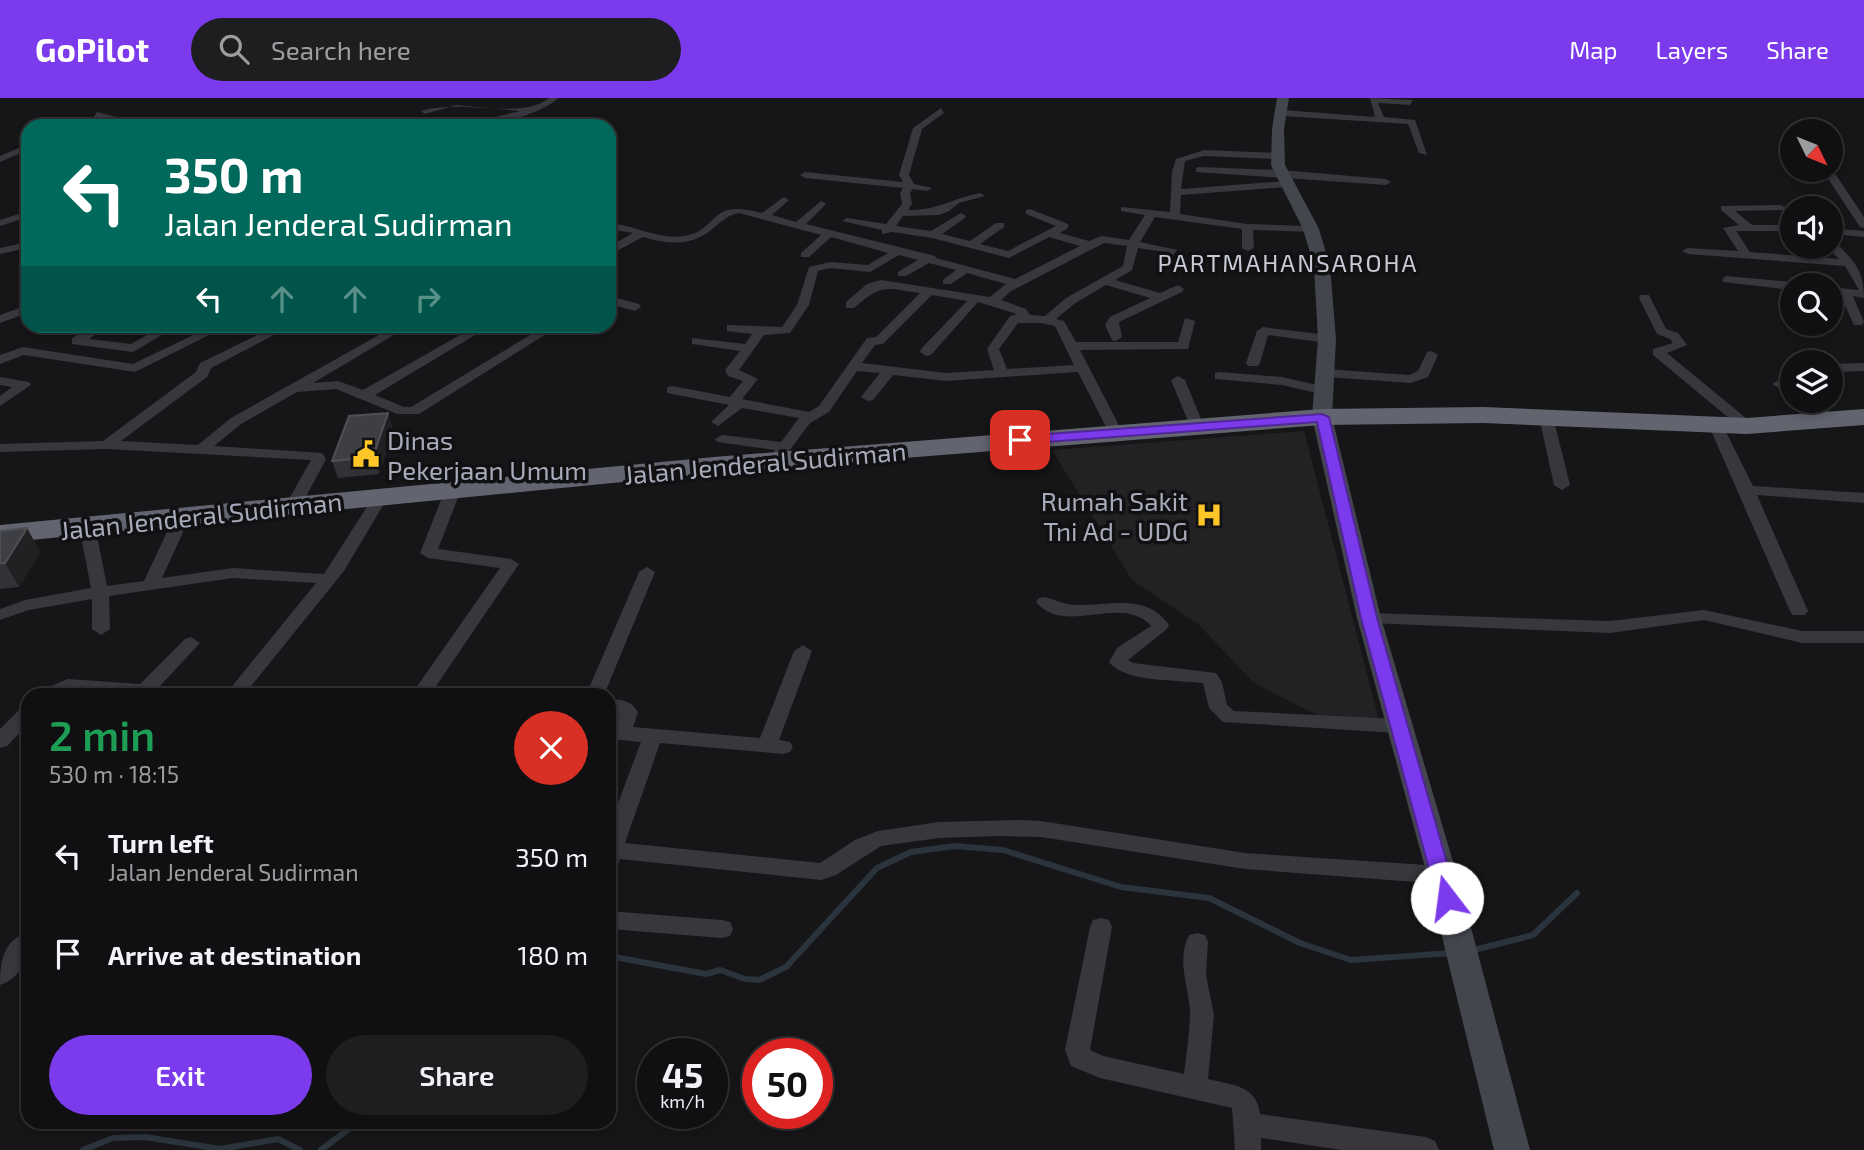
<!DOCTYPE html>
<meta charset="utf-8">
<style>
body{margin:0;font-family:"Exo 2",sans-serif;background:#1e1e20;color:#f1f3f6;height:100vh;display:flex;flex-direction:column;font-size:26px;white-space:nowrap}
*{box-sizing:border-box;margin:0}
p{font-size:23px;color:#9c9d9f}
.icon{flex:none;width:38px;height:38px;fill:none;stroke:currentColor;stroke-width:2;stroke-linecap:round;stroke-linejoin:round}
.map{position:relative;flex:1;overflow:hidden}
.panel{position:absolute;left:21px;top:590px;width:595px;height:441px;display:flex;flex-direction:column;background:#101012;border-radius:21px;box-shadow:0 4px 10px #0003,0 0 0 2px #303032}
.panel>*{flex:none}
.top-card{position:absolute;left:21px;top:21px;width:595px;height:214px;border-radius:21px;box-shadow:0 4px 10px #0003,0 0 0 2px #303032;background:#00695c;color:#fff;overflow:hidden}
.needle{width:46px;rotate:133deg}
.fabs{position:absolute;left:1780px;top:21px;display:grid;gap:14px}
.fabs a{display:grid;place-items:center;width:63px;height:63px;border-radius:50%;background:#101012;box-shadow:0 4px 10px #0003,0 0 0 2px #303032;font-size:35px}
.speed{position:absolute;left:637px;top:940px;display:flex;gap:14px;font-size:35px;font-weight:700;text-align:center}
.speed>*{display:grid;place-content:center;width:91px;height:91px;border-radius:50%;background:#101012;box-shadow:0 4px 10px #0003,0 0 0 2px #303032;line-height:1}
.speed small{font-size:18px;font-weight:400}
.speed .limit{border:10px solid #d22;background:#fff;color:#111}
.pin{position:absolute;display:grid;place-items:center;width:60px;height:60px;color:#fff;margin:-30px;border-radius:14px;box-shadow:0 4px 10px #0006}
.me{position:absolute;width:77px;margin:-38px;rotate:345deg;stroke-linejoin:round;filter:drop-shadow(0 0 5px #0008)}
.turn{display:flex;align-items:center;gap:24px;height:147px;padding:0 28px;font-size:32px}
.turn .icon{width:91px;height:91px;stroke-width:2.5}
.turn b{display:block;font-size:49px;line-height:60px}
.lanes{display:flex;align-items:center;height:66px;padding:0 28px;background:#0003;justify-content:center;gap:35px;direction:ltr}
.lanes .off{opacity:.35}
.round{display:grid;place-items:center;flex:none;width:74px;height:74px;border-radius:37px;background:#1e1e20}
.headline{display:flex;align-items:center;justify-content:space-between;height:119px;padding:0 28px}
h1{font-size:42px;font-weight:600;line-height:52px;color:#1e9e55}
.button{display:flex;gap:14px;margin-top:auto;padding:14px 28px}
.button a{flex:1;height:80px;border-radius:42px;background:#7c3aed;color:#fff;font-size:28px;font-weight:600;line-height:80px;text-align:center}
.button a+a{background:#1e1e20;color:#f1f3f6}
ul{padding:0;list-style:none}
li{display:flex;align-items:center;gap:21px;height:98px;padding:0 28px}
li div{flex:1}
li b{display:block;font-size:26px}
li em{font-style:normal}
header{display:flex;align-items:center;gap:42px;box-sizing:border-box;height:98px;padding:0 35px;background:#7c3aed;color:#fff}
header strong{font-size:33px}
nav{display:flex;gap:38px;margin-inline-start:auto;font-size:24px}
.search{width:490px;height:63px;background:#1e1e20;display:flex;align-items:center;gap:18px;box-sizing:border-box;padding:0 24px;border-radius:38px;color:#9c9d9f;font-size:26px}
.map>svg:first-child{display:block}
.built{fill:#222225}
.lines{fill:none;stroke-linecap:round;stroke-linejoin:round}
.stream{stroke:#2b343d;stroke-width:6}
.street{fill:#37373d;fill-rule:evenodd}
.secondary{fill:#44464e;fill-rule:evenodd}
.highway{fill:#62656f;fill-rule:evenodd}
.wall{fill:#323236}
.shaded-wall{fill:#212124}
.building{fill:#3e3f44;stroke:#4f5056;stroke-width:2}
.route{fill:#7c3aed;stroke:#51269a;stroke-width:2}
.labels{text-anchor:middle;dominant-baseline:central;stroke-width:7;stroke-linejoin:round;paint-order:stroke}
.far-quarter-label{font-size:24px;letter-spacing:2px;fill:#c8cbd5;stroke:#111113}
.poi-label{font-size:26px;fill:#a7abb9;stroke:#111113;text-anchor:start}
.street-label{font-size:26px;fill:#a7abb9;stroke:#111113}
</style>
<header>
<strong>GoPilot</strong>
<div class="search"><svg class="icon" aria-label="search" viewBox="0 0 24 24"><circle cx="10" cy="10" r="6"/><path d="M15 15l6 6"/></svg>Search here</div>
<nav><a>Map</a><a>Layers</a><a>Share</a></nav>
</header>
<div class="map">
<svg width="1864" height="1052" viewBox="0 0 1864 1052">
<rect width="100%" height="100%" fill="#161618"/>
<!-- built -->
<polygon class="built" points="1304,333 1379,622 1317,617 1254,585 1198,526 1132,482 1052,352"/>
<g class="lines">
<!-- stream -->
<g class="stream">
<polyline points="1474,852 1533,837 1577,795"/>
<polyline points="609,858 706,876 720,872 745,881 759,882 786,869 877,770 911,754 955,748 1003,752 1121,789 1209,800 1300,845 1351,862 1452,855"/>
<polyline points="83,1052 113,1040 145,1039 220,1051 278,1041 300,1052"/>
<polyline points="321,1052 358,1024"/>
</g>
<!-- street -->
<g class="street">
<path d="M549 0H558C545 14 497 28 477 28L487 21 520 13 456 7 425 16 421 13C461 0 520 23 549 0Z"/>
<polygon points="1370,0 1413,2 1410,7 1378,5 1384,19 1415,22 1427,57 1419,55 1408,26 1283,18 1279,15 1283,12 1375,19"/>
<path d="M941 10 944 15 922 31 909 77 914 86 932 90 927 93 913 91 910 95 912 106 908 112C940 112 950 101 980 95L985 98 959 105 949 113 939 117 903 118 896 128 931 133 961 115 966 118 965 120 942 136 970 143 996 125H1004V129L980 146 1008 153 1056 128 1026 116V112L1030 111 1068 126V130L1060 135 1089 143 1102 138 1129 142 1145 117 1121 113V109L1170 114 1172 74 1176 61 1204 52 1277 55 1282 58 1277 61 1204 58 1185 63 1181 91 1286 83 1291 86 1286 89 1181 97 1180 116 1247 126 1311 128 1316 131 1311 134 1253 132 1254 150 1248 153 1242 150V131L1155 119 1140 144 1177 152 1166 167 1162 168 1156 165 1164 154 1138 150 1132 172 1115 182 1160 195 1178 187 1184 191 1182 194 1119 224 1122 239 1116 243 1112 242 1105 227 1110 219 1150 200 1106 187 1074 206 1056 221 1064 223 1076 244H1178L1185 220 1195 223 1188 251 1080 252 1123 335 1121 338H1111L1109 335 1078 274 946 283 893 277 873 302 868 303 861 299 880 275 857 273 829 314 810 325 780 365H770L768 362 775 352 717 344 715 341 722 337 781 344 799 320 742 310 718 328 711 324 729 307 667 295V289L672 288 730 299 743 283 728 278 725 272 740 253 692 246V240L745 246 752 236 727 233V227L782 229 797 207 809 169 830 164 868 167 888 155 831 139 809 159H801V155L821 137 739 115C727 117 720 125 711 132 690 149 667 146 643 139L609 157V149L633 135 609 131V125C634 127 658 142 684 138 721 132 706 100 762 115L784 99 789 102 772 117 796 124 821 103 826 106 806 126 935 158 936 160 1015 181 1080 148 1049 139 1009 160 932 140 892 134 882 136V132L842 123 847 120 886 126 902 106 900 95 903 90 805 80 800 77 805 74 903 84 899 77 913 30ZM1104 145 1127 148 1123 168 1066 200 1045 218 1030 217 1026 211 1001 202 1011 193ZM899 157 918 162 898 174V178H906L929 165 956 172 943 182V186H951L967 175 1006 186 990 199 881 182 867 186 846 204V210H854C883 185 884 190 920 195L876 239 867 240 819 308 809 314 742 301 758 281 739 272 764 237 790 235 809 207 818 173 830 170 870 174ZM932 197 967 203 921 251 920 254 926 258 931 257 978 204 1017 216 1010 218 987 251 994 272 946 275 862 265 875 247 883 246ZM1018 225H1041L1055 228 1074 267 1007 271 999 251Z"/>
<polygon points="97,14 128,22 116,28 103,28 114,23 94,19"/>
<polygon points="28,46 28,52 0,64 0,58"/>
<polygon points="1199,69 1281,72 1386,81 1391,84 1386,87 1196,74 1196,70"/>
<polygon points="1832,76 1836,77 1864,119 1864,130 1860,129 1827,79"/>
<path d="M1781 107 1786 110 1785 112 1735 113 1752 127H1792V133H1736L1750 154 1839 161 1827 149H1830V142L1834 143C1853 162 1864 171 1864 200L1853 198 1864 224 1862 227H1854L1840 197 1830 196V189L1859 192 1845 168 1688 156 1682 153 1688 150 1738 153 1723 130 1739 127 1721 112V108Z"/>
<polygon points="28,113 28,119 0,128 0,122"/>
<polygon points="1830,127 1839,131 1864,133 1864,139 1833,136"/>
<polygon points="28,144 28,150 0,156 0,150"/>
<polygon points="1727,178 1792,184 1797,187 1792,187 1792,192 1723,184 1723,180"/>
<polygon points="1641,197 1649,197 1666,231 1678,235 1687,247 1667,255 1752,325 1752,331 1742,331 1653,257 1653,251 1673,245 1670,241 1657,236 1639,200"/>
<polygon points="609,198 639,206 641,209 635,213 609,206"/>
<polygon points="28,207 28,215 0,225 0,217"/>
<polygon points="93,228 107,228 89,241 131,246 163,228 177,228 133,254 72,246 72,240"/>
<polygon points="212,228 227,228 135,274 24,257 0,266 0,257 23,249 133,266"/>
<polygon points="276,228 291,228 211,270 207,279 121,343 198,347 231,320 395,228 409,228 313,285 338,283 363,292 476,228 490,228 375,297 404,309 411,309 545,228 557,229 419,316 397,316 336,291 297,294 241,326 214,348 322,355 326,361 301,408 293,413 285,408 311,362 107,351 0,354 0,346 103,343 196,274 200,265"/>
<polygon points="1263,229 1327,237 1333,241 1327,245 1268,237 1260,265 1258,268 1248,268 1246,265 1257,233"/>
<polygon points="1432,253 1438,257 1428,279 1411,285 1326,279 1319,275 1326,271 1409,277 1418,273 1427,254"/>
<polygon points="1864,265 1864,273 1830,274 1830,266"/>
<polygon points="1220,274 1282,279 1330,290 1332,293 1325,297 1282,287 1215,281 1215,275"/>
<polygon points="1178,278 1185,282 1204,328 1202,331 1197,332 1190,328 1171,282"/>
<polygon points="0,279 29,284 31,287 0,308 0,298 12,289 0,287"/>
<polygon points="1779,282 1792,288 1792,298 1772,286"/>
<polygon points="1798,303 1814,303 1841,322 1839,325 1829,325"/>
<polygon points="1546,315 1553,319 1570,387 1562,392 1554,387 1539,319"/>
<polygon points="1716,324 1723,328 1753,388 1864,395 1864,405 1757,397 1808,513 1805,517 1793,517 1790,513 1709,328"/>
<polygon points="453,387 461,392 438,451 511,461 519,466 430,597 411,597 500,470 428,460 420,455 445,392"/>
<polygon points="380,394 388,399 344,473 244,597 225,597 316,485 233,480 109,498 110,531 101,537 92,531 92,501 29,512 0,522 0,511 25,502 91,490 79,428 81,425 93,425 95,428 107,488 144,483 174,419 182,414 190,419 162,480 233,470 324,476 375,396"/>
<polygon points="647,469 655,474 604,597 586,597 639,474"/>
<path d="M1045 499C1056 502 1065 507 1077 507 1110 508 1146 494 1169 527L1167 531 1128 562 1133 565 1216 575 1222 584 1227 607 1234 613 1397 621 1404 623 1407 628 1404 633 1397 635 1223 624 1209 610 1203 585C1179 582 1123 584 1109 564L1117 550 1151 528C1122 495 1065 539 1036 504L1039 500Z"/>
<polygon points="1704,512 1802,533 1864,533 1864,545 1802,545 1704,522 1610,535 1369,525 1360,520 1369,515 1610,523"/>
<path d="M191 539 200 545 160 588 198 591 207 597C163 597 119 595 75 594 63 593 50 597 37 597L39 593 68 581 140 586 185 541Z"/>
<path d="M803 547 812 553 779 642 790 644 793 649 790 654 783 656 660 645 625 745 820 765 855 742 878 733 939 724 1020 722 1041 723 1245 755 1442 768 1450 771 1453 777 1450 783 1442 786 1245 771 1041 739 1000 738 939 740 881 748 836 777 821 782 620 761 617 769 609 771V729L641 644 609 641V627L614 628 619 616 609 613V601C622 602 631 602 638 614L633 629 760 640 794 553Z"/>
<polygon points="28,609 28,626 7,648 0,650 0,631 21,610"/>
<polygon points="609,813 722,822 730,824 733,831 730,838 722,840 609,831"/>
<path d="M1101 820 1109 822 1112 829 1090 952 1103 958 1184 976C1186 958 1189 939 1190 920 1191 892 1175 865 1189 837L1197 835 1205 837 1208 844 1206 877 1214 917 1208 981C1232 987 1257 987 1260 1016L1426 1039 1435 1043 1439 1052H1342L1261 1040V1052H1235L1232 1010 1100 980 1071 968 1065 952 1090 829 1093 822Z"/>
<path d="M28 834C28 856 25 878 0 887 0 864 3 842 28 834Z"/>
</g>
<!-- secondary -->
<polygon class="secondary" points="1277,0 1289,0 1284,31 1285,67 1319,131 1330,168 1336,241 1332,319 1381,520 1457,777 1530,1052 1494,1052 1427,777 1357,520 1312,319 1318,241 1314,168 1303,131 1271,67 1272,31"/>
<!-- highway -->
<polygon class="highway" points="1483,309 1747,320 1864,311 1864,327 1747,336 1483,325 1322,327 714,375 0,445 0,427 714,359 1322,311"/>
</g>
<!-- wall -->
<g class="wall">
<polygon points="388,315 393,332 379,376 338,380 332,363"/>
<polygon points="27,430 40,454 19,489 0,491 0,433"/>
</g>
<!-- shaded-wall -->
<g class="shaded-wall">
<polygon points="388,315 393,332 379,376 373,359"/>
<polygon points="27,430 40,454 19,489 5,465"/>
</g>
<!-- building -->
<g class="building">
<polygon points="388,315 373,359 332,363 349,318"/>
<polygon points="27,430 5,465 0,465 0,433"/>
</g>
<!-- route -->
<polygon class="route" points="1322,316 1329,319 1377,520 1457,800 1455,806 1440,806 1437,800 1361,520 1317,324 1020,346 1014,342 1020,338"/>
<!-- icons -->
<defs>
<symbol id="civic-bare" viewBox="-9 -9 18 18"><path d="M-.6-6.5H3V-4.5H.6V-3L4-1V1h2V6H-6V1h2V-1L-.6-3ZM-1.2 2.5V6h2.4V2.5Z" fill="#ffc627" stroke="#111113" stroke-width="2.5" paint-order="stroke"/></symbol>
<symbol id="hospital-bare" viewBox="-9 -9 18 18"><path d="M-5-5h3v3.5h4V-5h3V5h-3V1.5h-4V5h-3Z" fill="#ffc627" stroke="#111113" stroke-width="2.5" paint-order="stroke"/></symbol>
</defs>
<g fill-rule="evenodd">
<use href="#civic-bare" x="347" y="337" width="38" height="38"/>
<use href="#hospital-bare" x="1190" y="398" width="38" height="38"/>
</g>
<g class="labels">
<!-- far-quarter labels -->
<g class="far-quarter-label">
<text x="1288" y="164">PARTMAHANSAROHA</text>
</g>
<!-- poi labels -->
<g class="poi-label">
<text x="387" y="341">Dinas<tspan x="387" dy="30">Pekerjaan Umum</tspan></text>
<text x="1188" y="402" text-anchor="end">Rumah Sakit<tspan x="1188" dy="30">Tni Ad - UDG</tspan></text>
</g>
<!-- street labels -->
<g class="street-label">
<text transform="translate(765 364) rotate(-5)">Jalan Jenderal Sudirman</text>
<text transform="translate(201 417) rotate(-6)">Jalan Jenderal Sudirman</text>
</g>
</g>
</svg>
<div class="fabs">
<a><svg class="needle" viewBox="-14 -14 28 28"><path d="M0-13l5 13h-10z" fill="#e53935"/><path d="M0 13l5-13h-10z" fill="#9c9d9f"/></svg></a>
<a><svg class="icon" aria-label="sound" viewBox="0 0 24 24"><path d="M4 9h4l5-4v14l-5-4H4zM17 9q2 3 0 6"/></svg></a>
<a><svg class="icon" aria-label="search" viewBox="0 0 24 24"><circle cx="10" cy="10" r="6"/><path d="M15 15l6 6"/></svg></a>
<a><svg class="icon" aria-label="layers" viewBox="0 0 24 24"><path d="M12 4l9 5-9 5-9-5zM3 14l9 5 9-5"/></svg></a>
</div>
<div class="speed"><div>45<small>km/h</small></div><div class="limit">50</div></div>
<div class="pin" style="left:1020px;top:342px;background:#d93025"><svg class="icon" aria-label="arrive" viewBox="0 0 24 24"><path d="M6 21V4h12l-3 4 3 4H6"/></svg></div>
<svg class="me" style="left:1447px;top:800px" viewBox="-20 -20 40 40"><circle r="19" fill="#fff"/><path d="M0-13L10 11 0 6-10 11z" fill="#7c3aed"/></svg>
<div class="top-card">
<div class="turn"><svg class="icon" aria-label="left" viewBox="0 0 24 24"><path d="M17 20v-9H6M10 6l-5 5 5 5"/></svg><div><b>350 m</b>Jalan Jenderal Sudirman</div></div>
<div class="lanes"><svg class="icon" aria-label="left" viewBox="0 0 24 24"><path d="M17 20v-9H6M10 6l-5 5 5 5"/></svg><svg class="icon off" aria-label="ahead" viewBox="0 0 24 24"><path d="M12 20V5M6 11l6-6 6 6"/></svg><svg class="icon off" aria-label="ahead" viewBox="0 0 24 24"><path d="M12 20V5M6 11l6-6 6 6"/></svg><svg class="icon off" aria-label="right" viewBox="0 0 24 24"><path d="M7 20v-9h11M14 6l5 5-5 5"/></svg></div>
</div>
<section class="panel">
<div class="headline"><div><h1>2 min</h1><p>530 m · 18:15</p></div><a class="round" style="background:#d93025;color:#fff"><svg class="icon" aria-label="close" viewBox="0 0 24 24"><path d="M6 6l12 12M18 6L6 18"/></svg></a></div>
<ul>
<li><svg class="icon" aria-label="left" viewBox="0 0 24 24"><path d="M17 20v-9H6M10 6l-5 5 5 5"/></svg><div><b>Turn left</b><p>Jalan Jenderal Sudirman</p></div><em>350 m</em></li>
<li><svg class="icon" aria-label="arrive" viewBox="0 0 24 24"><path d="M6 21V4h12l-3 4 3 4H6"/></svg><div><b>Arrive at destination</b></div><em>180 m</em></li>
</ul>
<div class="button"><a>Exit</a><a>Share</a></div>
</section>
</div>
